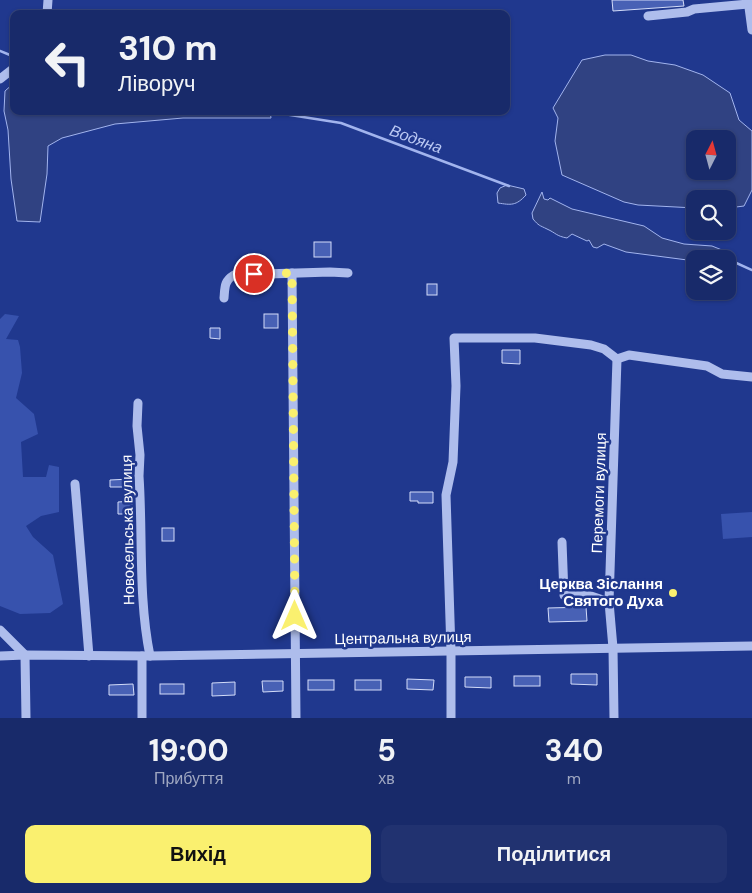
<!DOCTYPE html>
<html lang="uk">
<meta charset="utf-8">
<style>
body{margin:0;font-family:"DM Sans",sans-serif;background:#213270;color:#f1f3f6;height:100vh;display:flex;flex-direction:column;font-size:19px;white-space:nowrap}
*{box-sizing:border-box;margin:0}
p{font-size:16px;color:#9fa7c1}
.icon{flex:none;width:28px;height:28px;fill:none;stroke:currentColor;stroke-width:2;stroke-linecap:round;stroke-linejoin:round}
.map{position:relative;height:718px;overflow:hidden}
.sheet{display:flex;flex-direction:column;background:#182a6a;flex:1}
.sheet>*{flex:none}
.banner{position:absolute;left:10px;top:10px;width:500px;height:105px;border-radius:10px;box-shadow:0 1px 4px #0004,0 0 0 1px #36467e;background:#182a6a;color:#f1f3f6;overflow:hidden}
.needle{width:32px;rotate:6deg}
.controls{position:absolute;left:686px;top:130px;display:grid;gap:10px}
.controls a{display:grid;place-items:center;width:50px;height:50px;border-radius:10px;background:#182a6a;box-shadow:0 1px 4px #0004,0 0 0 1px #36467e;font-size:25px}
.pin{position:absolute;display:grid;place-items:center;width:42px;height:42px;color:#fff;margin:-21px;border:2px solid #fff;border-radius:50%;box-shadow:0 1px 5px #0007}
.me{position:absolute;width:55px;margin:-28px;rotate:0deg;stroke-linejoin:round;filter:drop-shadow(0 0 4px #0008)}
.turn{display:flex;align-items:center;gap:18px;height:105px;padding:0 25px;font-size:22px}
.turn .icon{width:65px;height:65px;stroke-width:2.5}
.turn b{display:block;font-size:35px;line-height:42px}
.eta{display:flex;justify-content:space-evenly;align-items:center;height:85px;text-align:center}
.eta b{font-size:30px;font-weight:700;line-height:35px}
.cta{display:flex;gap:10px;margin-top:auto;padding:10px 25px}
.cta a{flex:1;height:58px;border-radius:10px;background:#faf06f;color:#111;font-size:20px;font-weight:700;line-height:58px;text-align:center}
.cta a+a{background:#213270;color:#f1f3f6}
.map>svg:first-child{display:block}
.green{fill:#3752ad}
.water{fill:#304282;stroke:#a2b4ee;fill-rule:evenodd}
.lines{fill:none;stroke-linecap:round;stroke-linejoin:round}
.stream{stroke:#a2b4ee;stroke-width:2.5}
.building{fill:#4861b5;stroke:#d3dcf9}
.minor{stroke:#aebdec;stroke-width:9}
.route{stroke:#faf06f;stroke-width:9;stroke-dasharray:0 16.2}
.poi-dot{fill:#faf06f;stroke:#20388e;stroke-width:2}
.labels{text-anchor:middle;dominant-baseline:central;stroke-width:5;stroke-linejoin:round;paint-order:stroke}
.street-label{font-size:15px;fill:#fff;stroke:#20388e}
.poi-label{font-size:15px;font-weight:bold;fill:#fff;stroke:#20388e;text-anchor:end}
.water-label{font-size:16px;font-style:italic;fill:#bac8f3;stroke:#20388e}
</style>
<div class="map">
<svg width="752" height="718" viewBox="0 0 752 718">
<rect width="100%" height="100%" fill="#20388e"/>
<!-- green -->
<g class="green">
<polygon points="5,314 19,316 6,339 18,340 20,347 22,373 16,398 34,414 38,434 21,442 23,477 46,477 49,465 59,467 59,512 41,516 26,526 33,537 53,555 63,604 50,613 20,614 0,606 0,319"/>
<polygon points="752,512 752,537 723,539 721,514"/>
</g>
<!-- water -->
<g class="water">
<path d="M605 55H631L648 61 675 65 703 75 730 93 739 120 752 131V190L744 206 728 208V199H695V208L638 205 624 202 562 175 555 141 558 118 553 108 582 60ZM695 139H728V171H695Z"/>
<polygon points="14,83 14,111 270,111 271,118 183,118 115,124 62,138 48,146 47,174 40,222 17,221 11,179 8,130 4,111 5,91"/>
<path d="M507 185 524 189 526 195C516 206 511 205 498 203L497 193 500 188Z"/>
<path d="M542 192 544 199 548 200 550 198 572 209 644 226 662 238 684 244 712 246 732 254 720 259H695V261L626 252 604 244 597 248 593 247 589 240 587 241 572 234 567 238C556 236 556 233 547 229 539 225 539 226 533 219L532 213Z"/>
</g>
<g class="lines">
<!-- stream -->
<g class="stream">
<polyline points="0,51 10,55"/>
<polyline points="265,111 341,123 509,186"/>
<polyline points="721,256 752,270"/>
</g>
</g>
<!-- building -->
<g class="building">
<polygon points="612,0 683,0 684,6 613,11"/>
<rect x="314" y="242" width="17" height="15"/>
<rect x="427" y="284" width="10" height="11"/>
<rect x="264" y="314" width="14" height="14"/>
<polygon points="210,328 220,328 220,339 210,338"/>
<polygon points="502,350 520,350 520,364 502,363"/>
<polygon points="131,479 131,487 110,487 110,480"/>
<polygon points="410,492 433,492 433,503 418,503 418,501 410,501"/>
<polygon points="132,501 132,514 118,514 118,502"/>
<rect x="162" y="528" width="12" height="13"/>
<polygon points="586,607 587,621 549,622 548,608"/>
<polygon points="571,674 597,674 597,685 571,684"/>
<rect x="514" y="676" width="26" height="10"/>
<polygon points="465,677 491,677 491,688 465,687"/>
<polygon points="407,679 434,680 433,690 407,689"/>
<rect x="308" y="680" width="26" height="10"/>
<rect x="355" y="680" width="26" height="10"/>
<polygon points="262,681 283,681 283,691 263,692"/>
<polygon points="235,682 235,695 212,696 212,683"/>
<polygon points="133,684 134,695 109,695 109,685"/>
<rect x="160" y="684" width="24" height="10"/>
</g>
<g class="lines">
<!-- minor -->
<g class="minor">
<polyline points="748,0 752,30"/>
<polyline points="47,14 48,0"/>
<polyline points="648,16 687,12 694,9 748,4"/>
<polyline points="0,79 14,68"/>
<polyline points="292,273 296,718"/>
<path d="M224 298C225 287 224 281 234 275L330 272 348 273"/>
<polyline points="617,359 629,355 707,366 722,374 752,377"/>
<path d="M138 403 137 426 140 455 139 476C143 536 138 597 150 656"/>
<polyline points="75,484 89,656"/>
<polyline points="562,542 564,595 591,596 609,602"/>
<polyline points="0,630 25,655 26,718"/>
<polyline points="0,656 25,655 150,656 752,646"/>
<polyline points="142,656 142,718"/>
<polyline points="451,718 451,651 446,495 453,462 456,386 454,338 535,338 591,345 604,349 617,359"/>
<polyline points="614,718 613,648 609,602 617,359"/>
</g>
</g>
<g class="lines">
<!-- route -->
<polyline class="route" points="254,274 292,273 295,616"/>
</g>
<!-- markers -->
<circle class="poi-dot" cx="673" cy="593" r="5"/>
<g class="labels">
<!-- street labels -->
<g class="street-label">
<text transform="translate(599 493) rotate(-88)">Перемоги вулиця</text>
<text transform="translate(128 530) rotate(-91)">Новосельська вулиця</text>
<text transform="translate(403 638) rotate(-1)">Центральна вулиця</text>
</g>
<!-- poi labels -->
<g class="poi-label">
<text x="663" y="584">Церква Зіслання<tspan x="663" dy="17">Святого Духа</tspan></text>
</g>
<!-- water labels -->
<g class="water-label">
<text transform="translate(416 139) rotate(20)">Водяна</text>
</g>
</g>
</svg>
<div class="controls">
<a><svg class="needle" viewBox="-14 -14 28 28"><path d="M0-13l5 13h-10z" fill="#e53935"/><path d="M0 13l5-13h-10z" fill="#9fa7c1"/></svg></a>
<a><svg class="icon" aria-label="search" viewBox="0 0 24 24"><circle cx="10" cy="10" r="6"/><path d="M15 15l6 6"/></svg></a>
<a><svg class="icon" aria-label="layers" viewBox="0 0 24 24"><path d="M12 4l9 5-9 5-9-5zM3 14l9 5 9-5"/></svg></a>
</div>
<div class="pin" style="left:254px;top:274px;background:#d93025"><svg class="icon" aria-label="arrive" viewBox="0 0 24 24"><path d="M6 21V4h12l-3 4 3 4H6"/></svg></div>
<svg class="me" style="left:295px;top:616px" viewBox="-20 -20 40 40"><path d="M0-17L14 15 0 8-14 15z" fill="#faf06f" stroke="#fff" stroke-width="4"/></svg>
<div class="banner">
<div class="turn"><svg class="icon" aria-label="left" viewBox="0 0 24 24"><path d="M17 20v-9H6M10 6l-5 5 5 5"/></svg><div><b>310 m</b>Ліворуч</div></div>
</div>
</div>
<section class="sheet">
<div class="eta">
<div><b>19:00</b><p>Прибуття</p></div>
<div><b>5</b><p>хв</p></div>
<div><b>340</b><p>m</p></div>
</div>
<div class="cta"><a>Вихід</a><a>Поділитися</a></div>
</section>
